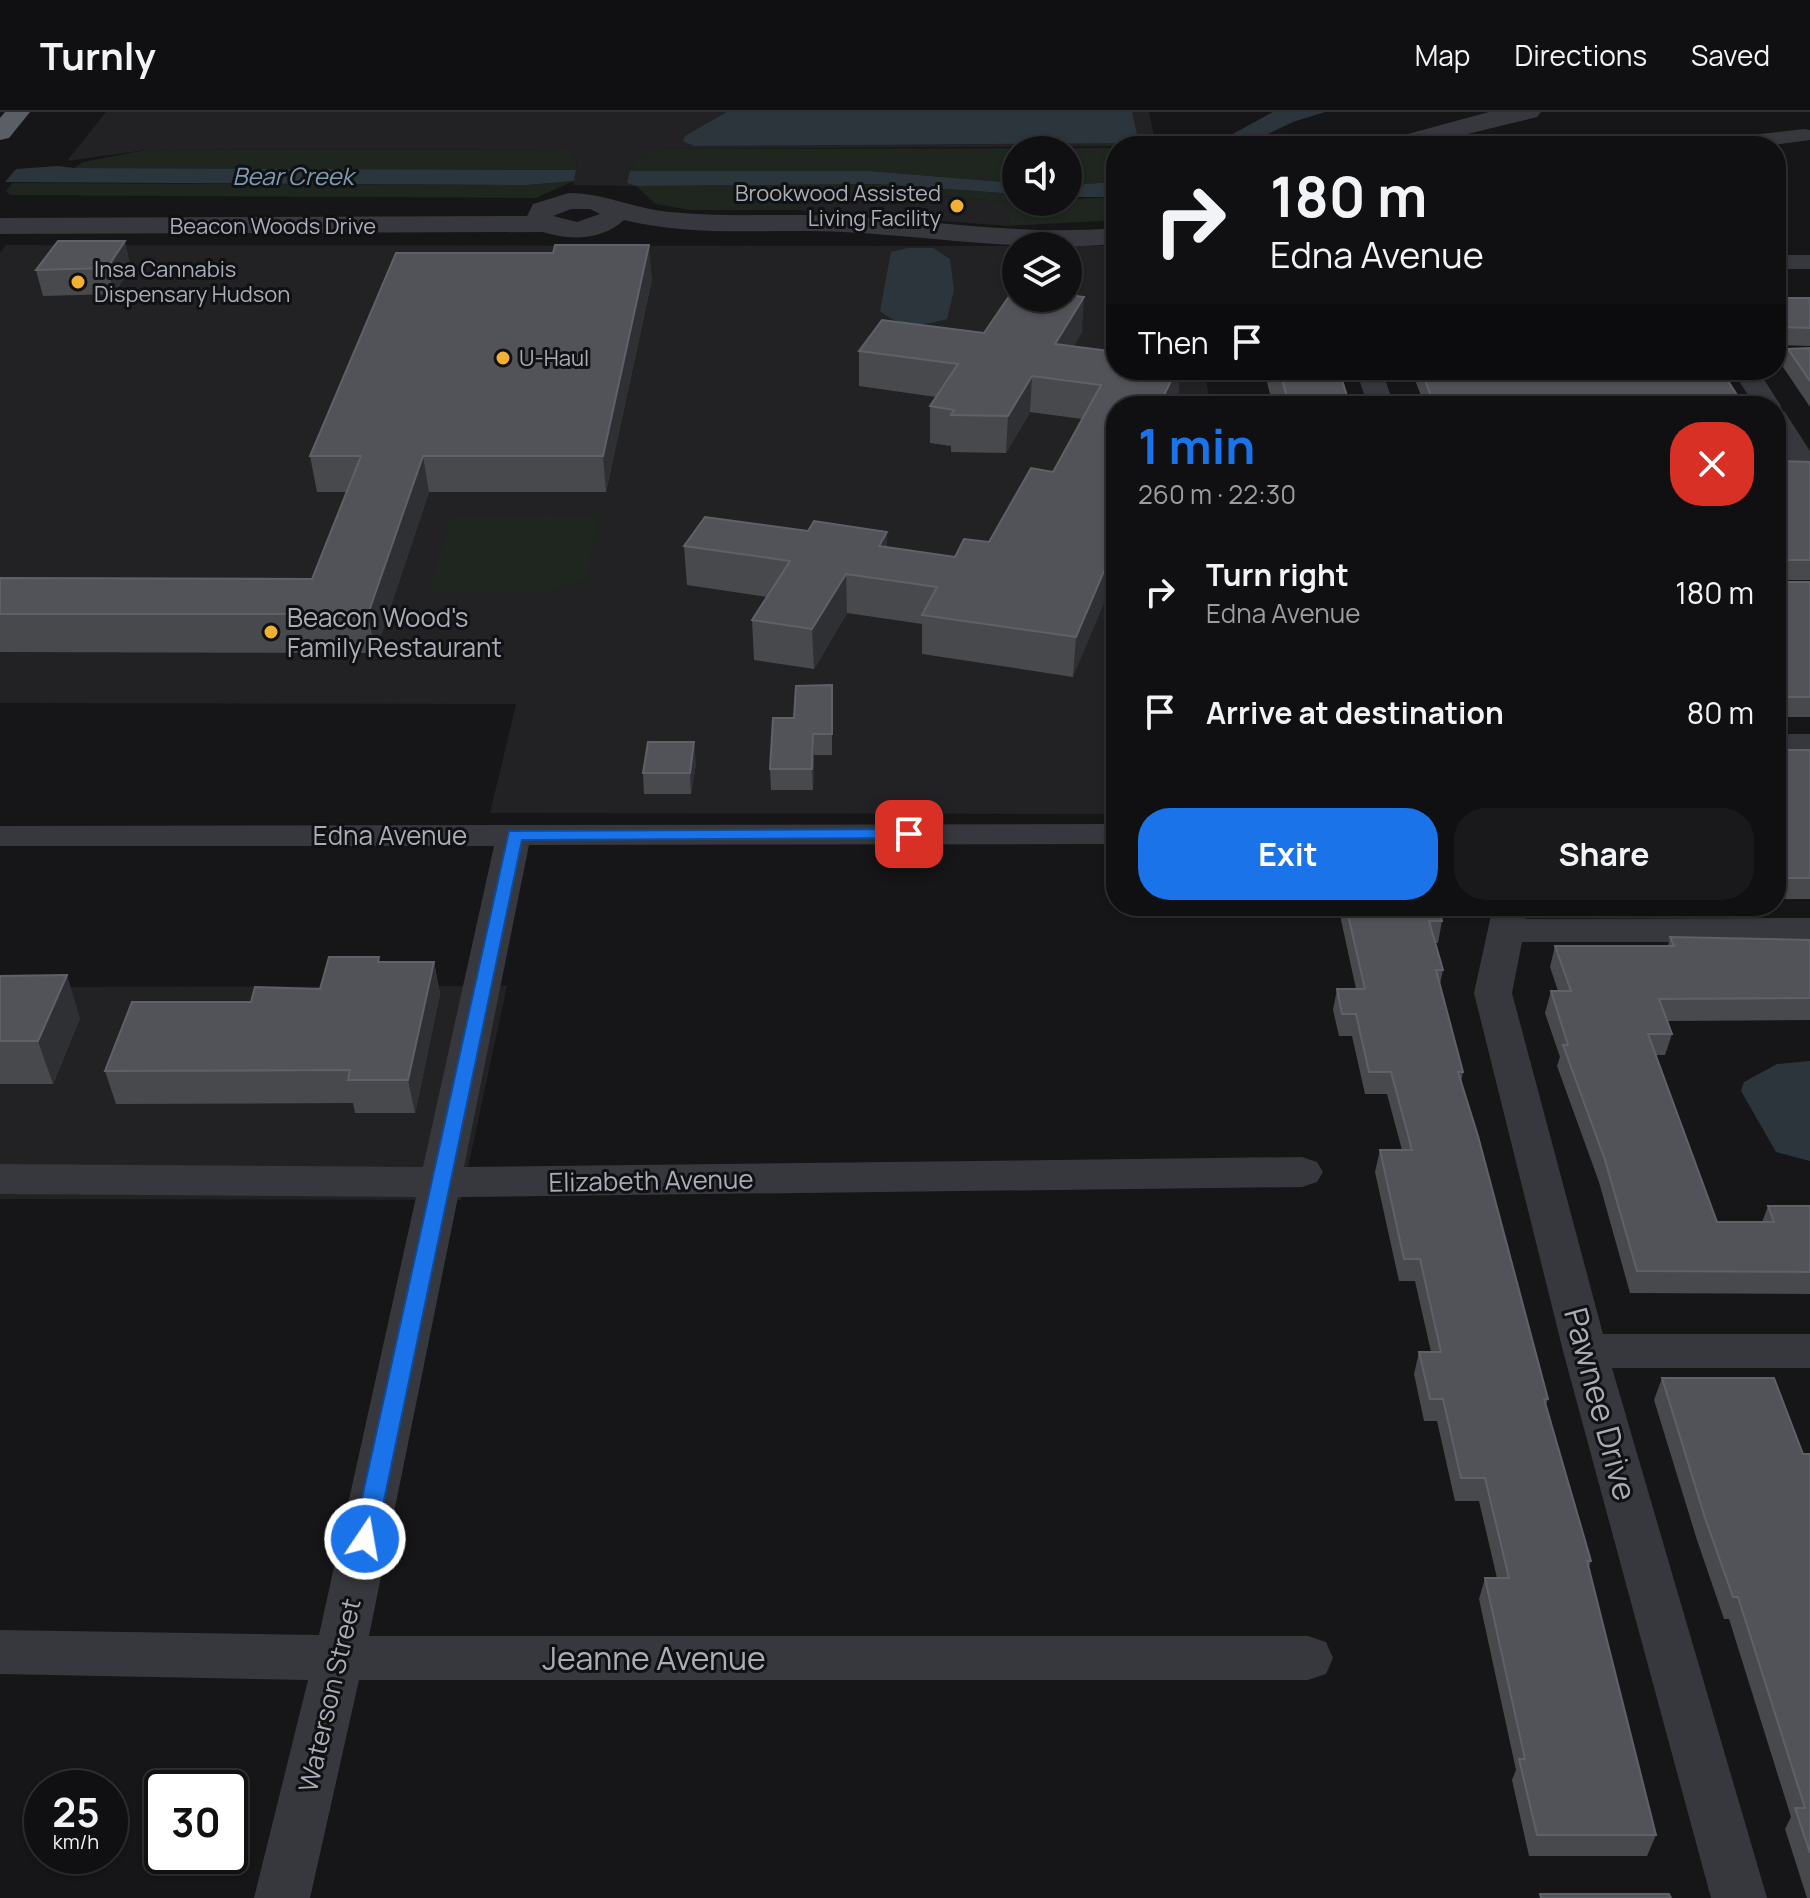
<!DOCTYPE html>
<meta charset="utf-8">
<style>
body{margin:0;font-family:Manrope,sans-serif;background:#19191b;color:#f1f3f6;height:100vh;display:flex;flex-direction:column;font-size:30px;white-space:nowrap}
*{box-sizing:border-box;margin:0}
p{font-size:26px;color:#9c9d9f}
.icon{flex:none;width:44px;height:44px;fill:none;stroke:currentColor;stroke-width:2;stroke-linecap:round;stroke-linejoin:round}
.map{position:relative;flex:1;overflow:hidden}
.details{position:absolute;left:1106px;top:284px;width:680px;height:520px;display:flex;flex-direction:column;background:#101012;border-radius:32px;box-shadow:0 2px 6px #0004,0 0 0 2px #303032}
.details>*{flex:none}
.banner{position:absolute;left:1106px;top:24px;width:680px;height:244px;border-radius:32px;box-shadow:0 2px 6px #0004,0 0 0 2px #303032;background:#101012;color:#f1f3f6;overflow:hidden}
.buttons{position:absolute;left:1002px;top:24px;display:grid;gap:16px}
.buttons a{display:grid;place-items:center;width:80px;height:80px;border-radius:50%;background:#101012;box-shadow:0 2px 6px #0004,0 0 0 2px #303032;font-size:40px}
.speed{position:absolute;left:24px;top:1658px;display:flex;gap:16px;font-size:40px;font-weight:700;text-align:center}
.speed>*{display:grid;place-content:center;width:104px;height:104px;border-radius:50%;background:#101012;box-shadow:0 2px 6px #0004,0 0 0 2px #303032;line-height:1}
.speed small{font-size:20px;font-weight:400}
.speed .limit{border:4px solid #111;border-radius:12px;background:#fff;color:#111}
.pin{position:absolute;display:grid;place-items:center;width:68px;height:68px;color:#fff;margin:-34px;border-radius:16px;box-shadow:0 4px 12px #0006}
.me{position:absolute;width:88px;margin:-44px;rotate:12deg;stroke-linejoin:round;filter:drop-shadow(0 0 6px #0008)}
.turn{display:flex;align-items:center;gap:28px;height:168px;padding:0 32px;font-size:36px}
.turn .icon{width:104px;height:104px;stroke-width:2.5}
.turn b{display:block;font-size:56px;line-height:68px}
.then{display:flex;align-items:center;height:76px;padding:0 32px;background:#0003;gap:16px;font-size:30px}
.round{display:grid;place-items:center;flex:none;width:84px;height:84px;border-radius:32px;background:#19191b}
.head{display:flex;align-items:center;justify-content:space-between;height:136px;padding:0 32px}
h1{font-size:48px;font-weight:700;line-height:60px;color:#1a73e8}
.button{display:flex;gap:16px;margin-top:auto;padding:16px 32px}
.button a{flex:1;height:92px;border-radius:32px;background:#1a73e8;color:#fff;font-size:32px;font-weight:700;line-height:92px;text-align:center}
.button a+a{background:#19191b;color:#f1f3f6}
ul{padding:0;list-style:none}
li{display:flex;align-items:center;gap:24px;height:120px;padding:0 32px}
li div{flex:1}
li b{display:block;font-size:30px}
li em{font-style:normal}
header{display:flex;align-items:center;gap:48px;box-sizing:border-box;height:112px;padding:0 40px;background:#101012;border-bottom:2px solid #303032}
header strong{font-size:38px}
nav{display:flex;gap:44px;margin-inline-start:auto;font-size:28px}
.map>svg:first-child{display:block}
.built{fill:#222225}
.green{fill:#1e261f}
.water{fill:#2c353c}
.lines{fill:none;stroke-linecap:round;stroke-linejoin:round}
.minor{fill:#37383d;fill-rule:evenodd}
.tertiary{fill:#37383d;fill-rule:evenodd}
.trunk{fill:#5b5e65;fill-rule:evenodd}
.wall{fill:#47494d}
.shaded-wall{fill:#2f3033}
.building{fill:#525359;stroke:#5f6168;stroke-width:2}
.route{fill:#1a73e8;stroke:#114b97;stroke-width:2}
.poi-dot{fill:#f2b134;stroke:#111113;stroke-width:3}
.labels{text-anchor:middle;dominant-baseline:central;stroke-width:6;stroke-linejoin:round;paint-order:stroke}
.far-poi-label{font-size:22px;fill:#a8adb8;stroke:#111113;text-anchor:start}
.far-street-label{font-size:22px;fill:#a8adb8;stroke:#111113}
.far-water-label{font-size:24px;font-style:italic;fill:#7f9bb3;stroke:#111113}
.poi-label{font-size:26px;fill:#a8adb8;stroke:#111113;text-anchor:start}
.street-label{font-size:26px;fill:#a8adb8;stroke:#111113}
.near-street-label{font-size:32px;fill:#a8adb8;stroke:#111113}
</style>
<header>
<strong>Turnly</strong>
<nav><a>Map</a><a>Directions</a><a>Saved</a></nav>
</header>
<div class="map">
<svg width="1810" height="1786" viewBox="0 0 1810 1786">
<rect width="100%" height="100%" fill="#161618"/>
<!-- built -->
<g class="built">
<polygon points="106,0 1149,0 1156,34 657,37 627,71 636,74 573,73 577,51 568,37 146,38 67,49"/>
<polygon points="803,79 921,82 1012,90 1009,114 795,98"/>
<polygon points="6,133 1016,134 1016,186 1068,186 1068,134 1116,134 1116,258 1204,258 1211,294 1116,294 1116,702 490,701 516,592 0,591 0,141"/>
<polygon points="507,874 461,1088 0,1087 0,875"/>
</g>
<!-- green -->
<g class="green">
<polygon points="1116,36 1116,70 1070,73 1068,38 1016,38 1016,71 869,59 630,59 635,50 657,37"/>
<polygon points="568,37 577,51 576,58 74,56 83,50 146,38"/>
<polygon points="574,69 536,86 10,83 6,79 12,71 527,73"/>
<polygon points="878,72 1016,82 1016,90 1116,85 1116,108 1009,114 1011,90 921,82 803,79 795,98 690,98 656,92 636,74"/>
<polygon points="598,403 586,467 546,479 429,480 451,404"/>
</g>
<!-- water -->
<g class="water">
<polygon points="727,0 1132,0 1139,31 694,34 683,29 685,24"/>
<polygon points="1273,0 1325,0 1293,10 1243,34 1211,34"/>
<polygon points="58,54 74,56 576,58 574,69 527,73 5,70 16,57"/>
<polygon points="630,59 869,59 1016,71 1016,82 878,72 636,74 627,71"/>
<polygon points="1116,70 1116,85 1068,85 1068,73"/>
<path d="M908 136H933L950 147 954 178 947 207C921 214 902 217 880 199L891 140Z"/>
<polygon points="1810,949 1810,1049 1776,1040 1741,979 1744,970 1777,952"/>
</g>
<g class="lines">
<!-- minor -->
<g class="minor">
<polygon points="1804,17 1810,18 1810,28 1764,34 1699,34 1710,28"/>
<rect x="1776" y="143" width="34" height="14"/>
<rect x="1776" y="236" width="34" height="16"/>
<polygon points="1356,258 1382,258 1394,294 1368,294"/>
<polygon points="1732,258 1758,258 1781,294 1778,299 1785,300 1810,339 1810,361 1796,360 1776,328 1776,294 1755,294"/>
<rect x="1776" y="622" width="34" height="20"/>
<polygon points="1116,712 1116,732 529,733 464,1055 1302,1045 1317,1050 1323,1060 1317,1070 1302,1075 458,1085 369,1524 1308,1524 1326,1530 1333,1546 1326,1562 1308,1568 359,1568 310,1786 254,1786 308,1568 0,1562 0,1518 319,1523 416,1085 0,1082 0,1052 423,1055 494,734 0,734 0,714"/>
<polygon points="1493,794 1529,794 1526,807 1810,806 1810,830 1522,830 1512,881 1603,1222 1810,1222 1810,1256 1612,1256 1767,1786 1711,1786 1563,1239 1474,881"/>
</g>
<!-- tertiary -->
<g class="tertiary">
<polygon points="1489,0 1541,0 1537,5 1418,34 1379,34 1382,29"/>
<path d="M569 81C604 81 635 97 670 100 727 106 784 101 841 104 934 108 1023 124 1116 116V132C1025 140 935 125 843 120 770 116 696 126 624 108 602 128 570 129 543 120L0 122V106L527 104 533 92ZM571 97H590L600 102 577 110 553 104Z"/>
</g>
<!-- trunk -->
<polygon class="trunk" points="5,0 30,0 9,26 0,28 0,6"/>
</g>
<!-- wall -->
<g class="wall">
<polygon points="131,155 114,182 43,184 36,158"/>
<polygon points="652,167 606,380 429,380 375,541 0,540 0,466 312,467 346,380 317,380 310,344"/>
<polygon points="1776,186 1810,186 1810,234 1776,233"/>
<polygon points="1082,220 1073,235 1116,258 1180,258 1178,285 1116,294 1073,565 922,542 922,512 847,501 814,557 754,548 752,508 767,485 687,473 684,434 808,419 887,420 887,435 955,445 989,430 1053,360 1082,307 1030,300 1006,341 951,340 951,334 930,331 930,294 936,285 859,274 859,239 984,221"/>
<polygon points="1810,236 1810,295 1783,255 1788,237"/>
<polygon points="1264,258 1339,258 1350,294 1282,294 1279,282 1270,282"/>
<polygon points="1411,258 1721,258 1744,294 1423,294 1424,291"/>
<polygon points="1776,346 1778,349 1810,350 1810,468 1780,468 1780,470 1810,470 1810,605 1776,605"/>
<polygon points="832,573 832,643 814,643 813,678 771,678 770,657 794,606"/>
<rect x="1776" y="638" width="34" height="149"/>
<polygon points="696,651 691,682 644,682 643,661"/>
<polygon points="1338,794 1438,794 1442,809 1438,831 1435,831 1443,858 1440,872 1463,960 1461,970 1548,1287 1546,1293 1591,1449 1589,1455 1656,1723 1647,1744 1529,1744 1512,1668 1516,1658 1479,1487 1485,1466 1497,1466 1479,1389 1455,1389 1437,1309 1424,1309 1414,1262 1419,1240 1431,1240 1415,1169 1399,1169 1375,1060 1380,1038 1402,1038 1387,982 1365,982 1352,924 1339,924 1333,898 1337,877 1356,877"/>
<polygon points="1670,825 1810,828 1810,908 1667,909 1672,922 1665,943 1656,943 1717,1110 1762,1110 1768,1094 1810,1094 1810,1182 1630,1181 1599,1070 1557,954 1560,945 1545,901 1551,879 1558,879 1550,855 1555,834 1668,834"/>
<polygon points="380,850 434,850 440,882 415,1001 355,1001 353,991 116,992 105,959 320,877"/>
<polygon points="0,864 80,906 53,972 0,972"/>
<polygon points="1662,1266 1803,1342 1810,1342 1810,1786 1807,1786 1785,1717 1791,1705 1729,1507 1724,1507 1697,1428 1654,1288"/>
</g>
<!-- shaded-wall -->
<g class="shaded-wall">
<polygon points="125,129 131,155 114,182 107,156"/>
<polygon points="649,133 652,167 606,380 603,344"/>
<polygon points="1084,185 1082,220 1054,268 1055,232"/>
<polygon points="1176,258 1180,258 1178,285 1174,294 1159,294"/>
<polygon points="1032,264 1030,300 1006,341 1008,304"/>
<polygon points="423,344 429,380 375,541 368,502"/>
<polygon points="887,420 887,458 879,434"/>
<polygon points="1116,431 1116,463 1073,565 1076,525"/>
<polygon points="846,462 847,501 814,557 812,517"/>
<polygon points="813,622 814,643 813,678 812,657"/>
<polygon points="694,630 696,651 691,682 690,661"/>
<polygon points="434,850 440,882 415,1001 408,968"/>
<polygon points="67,863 80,906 53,972 38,929"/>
</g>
<!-- building -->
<g class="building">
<polygon points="58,129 125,129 107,156 36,158"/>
<polygon points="555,133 649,133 603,344 423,344 368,502 0,502 0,466 312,467 361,344 310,344 396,141 553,141"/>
<polygon points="1014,177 1016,177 1016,186 1068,186 1068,183 1084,185 1055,232 1116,240 1116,258 1176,258 1159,294 1116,294 1116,364 1111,374 1116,375 1116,431 1076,525 922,503 937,475 846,462 812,517 752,508 790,449 684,434 705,405 808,419 814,409 887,420 879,434 955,445 964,427 989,430 1031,356 1053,360 1101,273 1032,264 1008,304 951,303 954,298 930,294 958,252 859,239 882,208 984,221"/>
<polygon points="1776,186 1810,186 1810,216 1781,215 1778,222 1776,219"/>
<polygon points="1810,236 1810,269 1788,237"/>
<polygon points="1271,258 1339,258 1350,294 1289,294 1281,263 1272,263"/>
<polygon points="1421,258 1721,258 1744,294 1428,294 1425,284 1431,284"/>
<polygon points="1776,346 1778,349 1810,350 1810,448 1780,448 1780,470 1810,470 1810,585 1776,585"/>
<polygon points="832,573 832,622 813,622 812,657 770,657 773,606 794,606 796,574"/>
<polygon points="648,630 694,630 690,661 643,661"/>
<rect x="1776" y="638" width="34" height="128"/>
<polygon points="1346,794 1438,794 1442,809 1429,809 1443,858 1436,858 1463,960 1458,960 1478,1024 1548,1287 1544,1287 1591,1449 1587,1449 1656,1723 1537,1723 1519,1647 1525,1647 1485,1466 1509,1466 1485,1366 1461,1366 1443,1287 1430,1287 1419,1240 1441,1240 1420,1147 1404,1147 1380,1038 1412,1038 1391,960 1369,960 1356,902 1342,902 1337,877 1365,877"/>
<polygon points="1670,825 1810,828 1810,886 1659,887 1672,922 1648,922 1717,1110 1774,1110 1768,1094 1810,1094 1810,1160 1637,1159 1605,1048 1563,933 1568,933 1551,879 1571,879 1555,834 1674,834"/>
<polygon points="329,845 379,845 378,850 434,850 408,968 348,968 350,958 105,959 132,890 251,890 255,875 320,877"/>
<polygon points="67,863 38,929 0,929 0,864"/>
<polygon points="1662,1266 1774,1266 1803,1342 1810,1342 1810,1741 1795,1696 1805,1696 1738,1485 1733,1485 1705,1406"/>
<polygon points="1540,1782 1669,1782 1671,1786 1541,1786"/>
</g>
<!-- route -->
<polygon class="route" points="909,717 918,722 915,726 522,728 376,1427 373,1434 365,1437 356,1434 353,1427 509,719"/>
<!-- markers -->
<g class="poi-dot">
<circle cx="957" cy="94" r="8"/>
<circle cx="78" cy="170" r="8"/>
<circle cx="503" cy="246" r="8"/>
<circle cx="271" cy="520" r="8"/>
</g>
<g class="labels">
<!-- far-poi labels -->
<g class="far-poi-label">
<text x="941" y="81" text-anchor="end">Brookwood Assisted<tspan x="941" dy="25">Living Facility</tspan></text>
<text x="94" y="157">Insa Cannabis<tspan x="94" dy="25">Dispensary Hudson</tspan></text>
<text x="519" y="246">U-Haul</text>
</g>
<!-- far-street labels -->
<g class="far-street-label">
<text x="273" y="114">Beacon Woods Drive</text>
</g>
<!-- far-water labels -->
<g class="far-water-label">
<text x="293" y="63">Bear Creek</text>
</g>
<!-- poi labels -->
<g class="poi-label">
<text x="287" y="505">Beacon Wood's<tspan x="287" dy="30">Family Restaurant</tspan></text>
</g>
<!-- street labels -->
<g class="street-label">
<text x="390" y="723">Edna Avenue</text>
<text transform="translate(651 1068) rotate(-1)">Elizabeth Avenue</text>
<text transform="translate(329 1583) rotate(-77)">Waterson Street</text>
</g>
<!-- near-street labels -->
<g class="near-street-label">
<text transform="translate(1601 1292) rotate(75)">Pawnee Drive</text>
<text x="654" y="1546">Jeanne Avenue</text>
</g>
</g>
</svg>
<div class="buttons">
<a><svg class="icon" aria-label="sound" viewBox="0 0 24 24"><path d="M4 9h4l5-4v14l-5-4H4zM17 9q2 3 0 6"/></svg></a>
<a><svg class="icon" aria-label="layers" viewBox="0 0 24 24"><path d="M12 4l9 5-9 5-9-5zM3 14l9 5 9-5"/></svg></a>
</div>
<div class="speed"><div>25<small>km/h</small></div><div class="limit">30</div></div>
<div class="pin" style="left:909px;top:722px;background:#d93025"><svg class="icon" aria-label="arrive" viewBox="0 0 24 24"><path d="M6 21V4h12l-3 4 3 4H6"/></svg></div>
<svg class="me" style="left:365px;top:1427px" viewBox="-20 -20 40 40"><circle r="17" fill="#1a73e8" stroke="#fff" stroke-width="3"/><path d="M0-11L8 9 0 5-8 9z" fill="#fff"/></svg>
<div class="banner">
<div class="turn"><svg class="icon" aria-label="right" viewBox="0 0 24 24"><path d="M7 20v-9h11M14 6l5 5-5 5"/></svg><div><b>180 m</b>Edna Avenue</div></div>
<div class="then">Then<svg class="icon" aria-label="arrive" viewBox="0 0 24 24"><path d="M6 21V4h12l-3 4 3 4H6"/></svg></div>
</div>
<section class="details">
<div class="head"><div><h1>1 min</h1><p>260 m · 22:30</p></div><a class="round" style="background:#d93025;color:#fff"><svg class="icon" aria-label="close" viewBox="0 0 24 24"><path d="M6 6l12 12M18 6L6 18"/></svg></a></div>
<ul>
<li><svg class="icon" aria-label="right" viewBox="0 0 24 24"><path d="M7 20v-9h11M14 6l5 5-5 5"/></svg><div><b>Turn right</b><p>Edna Avenue</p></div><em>180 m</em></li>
<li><svg class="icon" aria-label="arrive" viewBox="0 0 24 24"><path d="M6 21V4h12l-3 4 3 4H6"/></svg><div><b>Arrive at destination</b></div><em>80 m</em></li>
</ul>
<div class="button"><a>Exit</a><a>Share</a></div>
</section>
</div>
